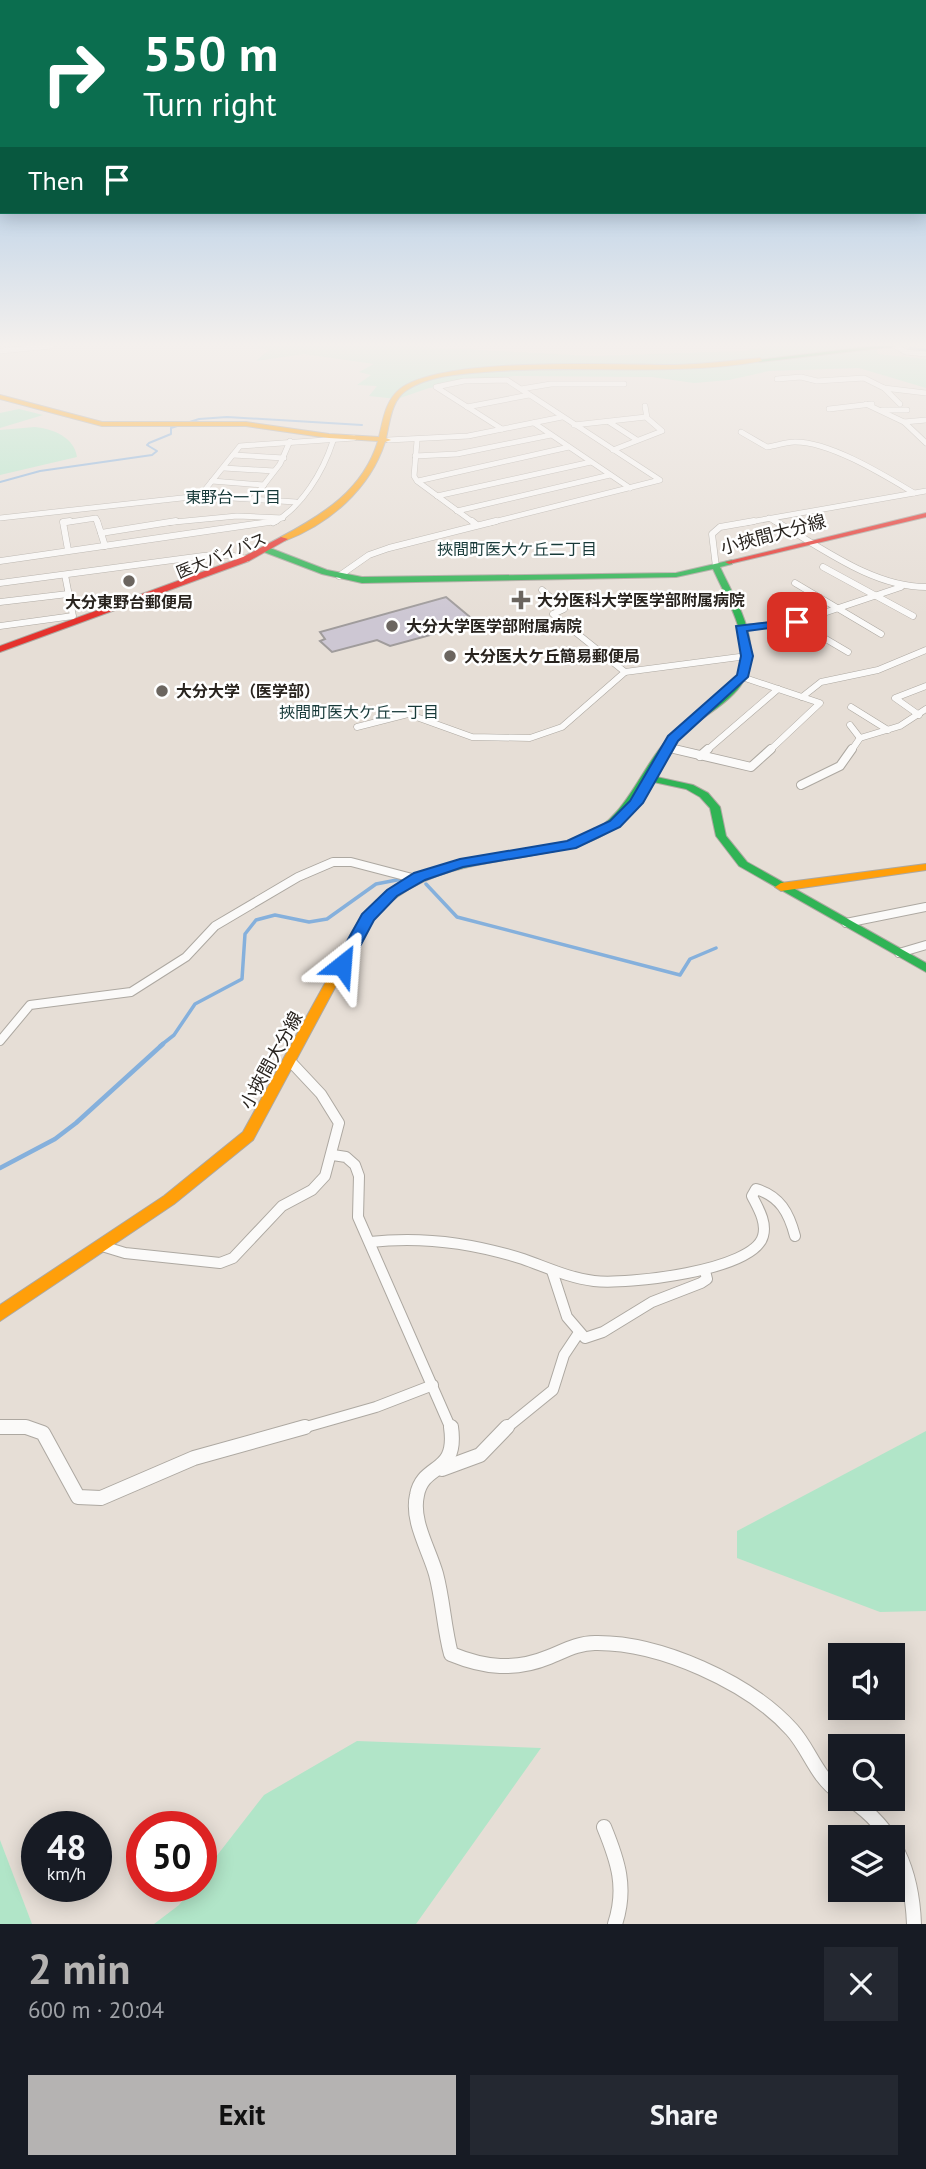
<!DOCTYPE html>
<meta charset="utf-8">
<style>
body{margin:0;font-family:"PT Sans","Noto Sans JP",sans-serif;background:#242831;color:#f1f3f6;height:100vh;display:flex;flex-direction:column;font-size:26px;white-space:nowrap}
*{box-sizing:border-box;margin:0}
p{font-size:23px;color:#9ea1a6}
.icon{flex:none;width:38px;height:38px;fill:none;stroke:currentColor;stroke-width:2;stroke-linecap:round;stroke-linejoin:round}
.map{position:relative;height:1924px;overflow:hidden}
.details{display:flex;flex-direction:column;background:#171b24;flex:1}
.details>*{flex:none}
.hud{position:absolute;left:0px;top:0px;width:928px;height:214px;box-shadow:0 4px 18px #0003;background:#0b6e4f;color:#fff;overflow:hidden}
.fabs{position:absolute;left:828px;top:1643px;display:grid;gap:14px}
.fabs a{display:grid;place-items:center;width:77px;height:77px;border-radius:0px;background:#171b24;box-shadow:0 4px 18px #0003;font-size:35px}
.speed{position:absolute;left:21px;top:1811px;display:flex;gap:14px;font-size:35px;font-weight:700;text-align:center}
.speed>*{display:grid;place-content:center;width:91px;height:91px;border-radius:50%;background:#171b24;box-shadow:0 4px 18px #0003;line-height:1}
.speed small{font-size:18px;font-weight:400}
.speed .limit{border:10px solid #d22;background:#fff;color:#111}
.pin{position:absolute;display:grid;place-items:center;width:60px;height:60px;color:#fff;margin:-30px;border-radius:14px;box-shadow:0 4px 10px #0006}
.me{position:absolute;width:77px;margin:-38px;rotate:28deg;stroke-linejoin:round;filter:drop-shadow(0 0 5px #0008)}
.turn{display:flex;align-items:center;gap:24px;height:147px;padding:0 28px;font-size:32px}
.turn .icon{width:91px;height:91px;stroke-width:2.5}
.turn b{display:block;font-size:49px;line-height:60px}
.then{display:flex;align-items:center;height:66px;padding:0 28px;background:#0003;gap:14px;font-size:26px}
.round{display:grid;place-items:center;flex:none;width:74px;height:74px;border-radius:0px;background:#242831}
.headline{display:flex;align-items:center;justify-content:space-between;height:119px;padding:0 28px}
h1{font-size:42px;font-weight:600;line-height:52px;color:#b5b3b2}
.button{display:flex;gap:14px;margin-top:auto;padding:14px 28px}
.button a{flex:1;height:80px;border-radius:0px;background:#b5b3b2;color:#111;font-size:28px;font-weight:600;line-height:80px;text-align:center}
.button a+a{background:#242831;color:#f1f3f6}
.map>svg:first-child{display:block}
.green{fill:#b1e5c8}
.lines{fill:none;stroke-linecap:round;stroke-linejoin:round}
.stream-far2{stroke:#85b0dc;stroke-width:2}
.stream-far1{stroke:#85b0dc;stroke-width:3.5}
.stream{stroke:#85b0dc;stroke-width:4.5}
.building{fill:#cdc7d3;stroke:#a09c9c;stroke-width:2}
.street-far4-casing{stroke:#ada8a1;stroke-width:6}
.street-far3-casing{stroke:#ada8a1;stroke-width:7}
.street-far2-casing{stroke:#ada8a1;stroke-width:10}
.street-far1-casing{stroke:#ada8a1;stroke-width:12}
.street-casing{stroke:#ada8a1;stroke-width:16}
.fast-casing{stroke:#ada8a1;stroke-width:2}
.slow-casing{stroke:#ada8a1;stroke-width:2}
.jam-casing{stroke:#ada8a1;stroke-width:2}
.street-far4{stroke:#fbfaf9;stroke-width:5}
.street-far3{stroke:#fbfaf9;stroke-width:6}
.street-far2{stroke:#fbfaf9;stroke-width:8}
.street-far1{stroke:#fbfaf9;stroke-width:10}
.street{stroke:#fbfaf9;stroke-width:14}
.fast{fill:#30b455;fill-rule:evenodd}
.slow{fill:#ff9f0a;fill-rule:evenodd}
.jam{fill:#e5322d;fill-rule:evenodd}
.route{fill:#1a73e8;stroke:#114b97;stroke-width:2}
.poi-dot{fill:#6b655f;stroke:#fff;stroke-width:2.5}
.labels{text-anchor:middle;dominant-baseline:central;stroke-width:5;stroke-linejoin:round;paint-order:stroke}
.far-neighbourhood-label{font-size:16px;fill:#183a39;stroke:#fff}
.far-street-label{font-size:16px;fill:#29241f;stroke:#fff}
.far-poi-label{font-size:16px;font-weight:bold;fill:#29241f;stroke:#fff;text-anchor:start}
.street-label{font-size:18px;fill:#29241f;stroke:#fff}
</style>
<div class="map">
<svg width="926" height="1924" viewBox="0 0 926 1924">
<rect width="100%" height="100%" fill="#e6ded6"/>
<!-- green -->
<g class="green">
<polygon points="251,346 405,346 593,356 743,351 766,346 877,346 878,354 926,359 926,388 859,368 769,371 729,380 694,383 652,377 514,376 429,388 397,399 369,396 377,386 357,385 371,375 359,372 374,364 304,354 256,361 269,350"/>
<polygon points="19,409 43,415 0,428 0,413"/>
<path d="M35 427C53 429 74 437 77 457L0 475V430Z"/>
<polygon points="926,1431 926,1611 880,1612 737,1558 737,1531"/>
<polygon points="357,1741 541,1748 416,1924 154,1924 179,1905 193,1887 201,1886 201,1876 264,1795"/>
<polygon points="0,1840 32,1924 0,1924"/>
</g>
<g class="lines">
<!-- stream-far2 -->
<g class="stream-far2">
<polyline points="910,348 926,350"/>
<polyline points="0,482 40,471 152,455 157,451 147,445 149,443 171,434 171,428 199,419 227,417 362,425"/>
</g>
<!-- stream-far1 -->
<g class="stream-far1">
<polyline points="426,884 457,917 680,975 690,959 716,948"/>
<polyline points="160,1046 174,1035 195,1004 242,979 245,934 256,920 275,915 309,922 327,919 376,884 402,879"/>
</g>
<!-- stream -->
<polyline class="stream" points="0,1168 55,1139 76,1123 163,1044"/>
</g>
<!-- building -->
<polygon class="building" points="446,597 470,617 427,628 434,634 390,646 377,640 332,652 320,641 325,639 320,632"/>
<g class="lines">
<defs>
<g id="street-far4">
<polyline points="895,346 906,352 926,354"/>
<polyline points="0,351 52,346"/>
<polyline points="777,379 801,377 817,381 864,378 884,388 926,393"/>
<polyline points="884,388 900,404"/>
<polyline points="521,389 551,384 624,384"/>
<polyline points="866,404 904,422 926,443"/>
<polyline points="467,407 529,395"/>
<polyline points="829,409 872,404"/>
<polyline points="882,410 907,410"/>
<polyline points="609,422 637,440"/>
<polyline points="904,422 926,420"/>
<polyline points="534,423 630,488"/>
<polyline points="574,425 646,417"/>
<path d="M741 432 767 447C776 446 785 442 794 442 829 441 884 475 914 493"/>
<polyline points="388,440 468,436 562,417"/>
<polyline points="417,441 414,476 417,481 474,523"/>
<polyline points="613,450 662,431 647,418 645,406"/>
<polyline points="233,455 284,458"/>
<polyline points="415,456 457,454 551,435"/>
<polyline points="224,468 274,471"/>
<polyline points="212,481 264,485"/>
<polyline points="418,481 569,447"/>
<polyline points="200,496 240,446 354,438"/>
<polyline points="437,496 591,462"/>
<polyline points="253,499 280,464 290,441"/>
<polyline points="457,511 610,475"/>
<polyline points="0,518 200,496 296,502"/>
<polyline points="769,518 778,523"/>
<polyline points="63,523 96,518 98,523"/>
<polyline points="164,523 237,516 283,518"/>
<path d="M273 523C302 507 323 472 333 441"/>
<polyline points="489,523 660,480 507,380 464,381 436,387 502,429"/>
<polyline points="744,523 926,491"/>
</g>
<g id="street-far3">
<polyline points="97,521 101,533"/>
<polyline points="472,521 477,525"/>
<path d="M775 521C821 547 872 587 926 587"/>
<polyline points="105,546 101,533 176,521"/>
<polyline points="68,550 63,522 70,521"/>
<polyline points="0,561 276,521"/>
<polyline points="716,567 712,534 720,527 754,521"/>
<polyline points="823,567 913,616"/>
<polyline points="339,576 369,555 389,548 496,521"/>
<polyline points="0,583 203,556 229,555 246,559"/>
<polyline points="795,583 881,634"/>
<polyline points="0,602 68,594"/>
<polyline points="797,622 848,652"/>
<polyline points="0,626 73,616 65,575"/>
<polyline points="740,628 797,622 901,587"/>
<polyline points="625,672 747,656"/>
<polyline points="742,677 820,703 769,751"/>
<polyline points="802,697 821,682 878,670 926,650"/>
<polyline points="851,707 888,730"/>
<polyline points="919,715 895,698 926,686"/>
<polyline points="850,725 860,738"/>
<polyline points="357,727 408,714 472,737 530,738 562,727 625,672 553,614 564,609 542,590"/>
<polyline points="666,747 681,751"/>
<polyline points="706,751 778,689"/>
<polyline points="851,751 860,738 900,726 926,709"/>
</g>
<g id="street-far2">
<polyline points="674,749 751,767 771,749"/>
<polyline points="700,756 708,749"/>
<polyline points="801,785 840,766 852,749"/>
<polyline points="846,923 926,907"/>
<polyline points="899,953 926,945"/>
<polyline points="0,1041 30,1005 131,992 186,957 215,926 298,877 333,862 351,862 416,879"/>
</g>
<g id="street-far1">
<polyline points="333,1155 346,1157 355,1165 359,1176 358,1217 451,1429"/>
<path d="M370 1242C422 1236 473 1243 523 1259 546 1267 569 1278 594 1281 625 1285 754 1271 763 1236 767 1222 758 1208 752 1196L756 1189C780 1196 789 1213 795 1236"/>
<polyline points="102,1246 125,1253 220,1263 233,1258 282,1206 312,1190 325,1176 339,1123 321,1094 291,1062"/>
<polyline points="552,1271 567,1317 585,1338 603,1332 652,1302 701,1283 707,1279 705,1271"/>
<polyline points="0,1427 31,1429"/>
<polyline points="299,1429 376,1407 433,1385"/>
<polyline points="505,1429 553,1390 564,1355 578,1334"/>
</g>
<g id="street">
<polyline points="0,1427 26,1427 43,1433 78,1497 101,1498 194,1458 305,1427"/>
<path d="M451 1427C458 1476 423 1462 417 1495 411 1521 429 1549 436 1574 443 1600 444 1628 451 1654 485 1668 515 1671 549 1657 564 1651 578 1643 595 1643 659 1642 749 1682 792 1730 810 1750 816 1777 840 1793"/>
<polyline points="442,1469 480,1455 507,1427"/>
<path d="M850 1799C895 1829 912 1871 914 1924"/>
<path d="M604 1827C618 1861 627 1888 615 1924"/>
</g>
<g id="fast">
<polygon points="874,346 898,346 760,362 757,360"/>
<path d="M264 548H270L327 570 362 577 676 573 732 560V564L720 567C731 591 746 615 750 642 758 691 715 706 685 732 671 744 661 760 652 776L693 785 708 793 720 807 726 836 747 862 926 963V972L739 866 716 836 710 808 700 797 686 789 649 781C637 801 625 822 605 834 587 845 565 849 544 853 494 863 439 866 397 897 369 917 361 942 344 970H336L334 967C343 950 350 931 363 916 398 872 458 861 510 852 534 849 561 846 583 837 632 816 641 759 680 727 700 710 732 696 740 669 750 635 726 598 713 569L676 577 362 583 322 574 264 552Z"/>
</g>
<g id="slow">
<path d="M760 358 762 361C671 377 577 364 484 372 459 374 428 376 407 390 391 400 390 422 386 438L391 440 385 442C370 489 329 524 284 541L280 539 281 537C324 514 363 490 378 441L329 438 246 426H102L0 399V395L102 422H246L329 434 379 437C383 421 385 401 400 389 442 356 617 365 675 365 703 364 731 361 760 358Z"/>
<polygon points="926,864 926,870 781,891 775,887 781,883"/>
<polygon points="340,963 346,967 253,1140 174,1204 0,1321 0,1305 164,1196 243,1132 334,967"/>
</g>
<g id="jam">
<polygon points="926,513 926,517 729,564 725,562"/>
<polygon points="281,537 288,539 249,561 0,652 0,646 243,557"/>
</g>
</defs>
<!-- street-far4 casing -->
<use href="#street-far4" class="street-far4-casing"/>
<!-- street-far3 casing -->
<use href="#street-far3" class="street-far3-casing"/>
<!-- street-far2 casing -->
<use href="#street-far2" class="street-far2-casing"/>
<!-- street-far1 casing -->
<use href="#street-far1" class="street-far1-casing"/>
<!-- street casing -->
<use href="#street" class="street-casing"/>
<!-- fast casing -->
<use href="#fast" class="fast-casing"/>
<!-- slow casing -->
<use href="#slow" class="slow-casing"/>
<!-- jam casing -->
<use href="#jam" class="jam-casing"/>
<!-- street-far4 -->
<use href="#street-far4" class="street-far4"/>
<!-- street-far3 -->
<use href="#street-far3" class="street-far3"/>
<!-- street-far2 -->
<use href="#street-far2" class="street-far2"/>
<!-- street-far1 -->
<use href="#street-far1" class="street-far1"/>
<!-- street -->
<use href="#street" class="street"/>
<!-- fast -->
<use href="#fast" class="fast"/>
<!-- slow -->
<use href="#slow" class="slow"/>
<!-- jam -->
<use href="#jam" class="jam"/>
</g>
<!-- sky -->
<linearGradient id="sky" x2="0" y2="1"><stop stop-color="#80b2e3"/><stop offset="0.56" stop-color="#f4f0ed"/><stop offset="1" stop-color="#f4f0ed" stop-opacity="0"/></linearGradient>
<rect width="926" height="616" fill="url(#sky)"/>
<!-- route -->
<polygon class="route" points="797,619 803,622 802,624 747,631 753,656 748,677 678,741 643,803 620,827 576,848 463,867 425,880 397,896 374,920 348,969 336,969 334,965 362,914 387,890 414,873 460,859 567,841 610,821 630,801 668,736 737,675 741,656 736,626"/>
<!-- markers -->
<g class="poi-dot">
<circle cx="129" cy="581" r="7"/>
<path d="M517.5 589.5h7v7h7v7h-7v7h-7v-7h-7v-7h7z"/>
<circle cx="392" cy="626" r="7"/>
<circle cx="450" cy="656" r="7"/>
<circle cx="162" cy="691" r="7"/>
</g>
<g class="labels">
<!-- far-neighbourhood labels -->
<g class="far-neighbourhood-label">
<text x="233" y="497">東野台一丁目</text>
<text x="517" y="549">挾間町医大ケ丘二丁目</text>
<text x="359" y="712">挾間町医大ケ丘一丁目</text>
</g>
<!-- far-street labels -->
<g class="far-street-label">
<text transform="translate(221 555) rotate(-22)">医大バイパス</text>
</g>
<!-- far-poi labels -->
<g class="far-poi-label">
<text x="537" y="600">大分医科大学医学部附属病院</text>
<text x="129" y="602" text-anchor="middle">大分東野台郵便局</text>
<text x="406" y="626">大分大学医学部附属病院</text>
<text x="464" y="656">大分医大ケ丘簡易郵便局</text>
<text x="176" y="691">大分大学（医学部）</text>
</g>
<!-- street labels -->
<g class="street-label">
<text transform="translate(773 534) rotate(-15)">小挾間大分線</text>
<text transform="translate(271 1060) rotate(-61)">小挾間大分線</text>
</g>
</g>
</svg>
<div class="fabs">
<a><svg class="icon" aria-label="sound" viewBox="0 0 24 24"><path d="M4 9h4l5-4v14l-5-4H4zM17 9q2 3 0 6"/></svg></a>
<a><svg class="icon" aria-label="search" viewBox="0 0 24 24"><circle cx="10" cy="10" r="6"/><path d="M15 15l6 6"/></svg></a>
<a><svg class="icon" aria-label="layers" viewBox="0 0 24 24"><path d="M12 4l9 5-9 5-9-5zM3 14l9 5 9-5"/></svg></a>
</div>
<div class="speed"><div>48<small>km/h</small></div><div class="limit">50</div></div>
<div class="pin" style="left:797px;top:622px;background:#d93025"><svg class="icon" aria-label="arrive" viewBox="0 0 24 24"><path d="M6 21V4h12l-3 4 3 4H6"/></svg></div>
<svg class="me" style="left:342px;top:965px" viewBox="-20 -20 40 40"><path d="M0-17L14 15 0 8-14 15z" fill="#1a73e8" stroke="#fff" stroke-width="4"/></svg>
<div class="hud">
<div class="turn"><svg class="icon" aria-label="right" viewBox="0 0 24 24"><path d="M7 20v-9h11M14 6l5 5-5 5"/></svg><div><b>550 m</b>Turn right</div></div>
<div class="then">Then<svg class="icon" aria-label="arrive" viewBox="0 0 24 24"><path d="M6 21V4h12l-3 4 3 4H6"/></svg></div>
</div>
</div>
<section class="details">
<div class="headline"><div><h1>2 min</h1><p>600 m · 20:04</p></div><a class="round"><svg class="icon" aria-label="close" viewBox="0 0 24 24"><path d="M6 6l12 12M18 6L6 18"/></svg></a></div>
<div class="button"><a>Exit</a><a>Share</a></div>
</section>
